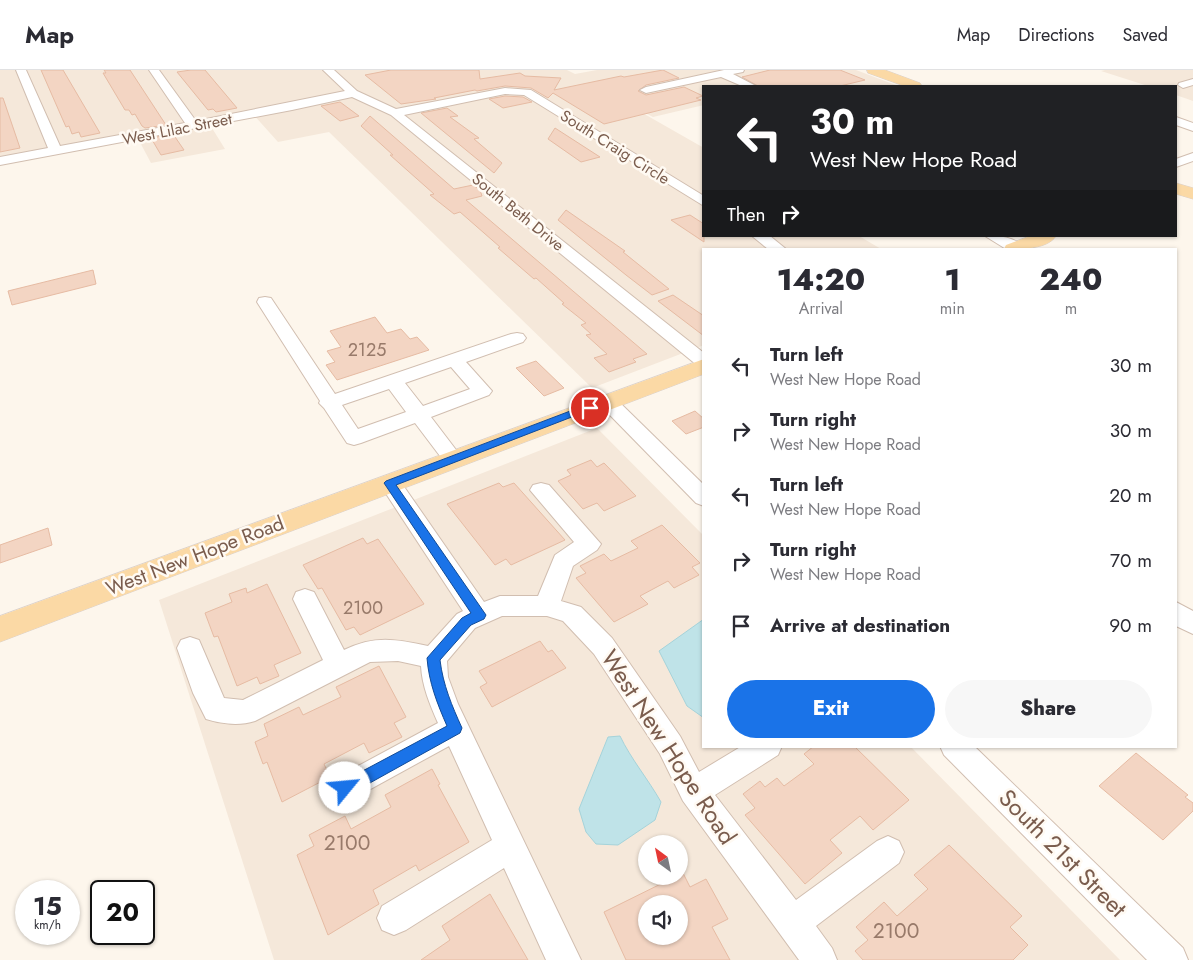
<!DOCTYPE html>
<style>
body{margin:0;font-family:Jost,sans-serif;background:#f7f7f7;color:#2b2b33;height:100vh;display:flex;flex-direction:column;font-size:19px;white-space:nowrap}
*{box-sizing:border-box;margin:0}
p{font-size:16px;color:#7c7c81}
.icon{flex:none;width:28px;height:28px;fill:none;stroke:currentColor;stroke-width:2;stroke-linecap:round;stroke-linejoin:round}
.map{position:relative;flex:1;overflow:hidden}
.side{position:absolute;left:702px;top:178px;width:475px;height:500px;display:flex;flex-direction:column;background:#fff;border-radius:0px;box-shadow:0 1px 4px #0004}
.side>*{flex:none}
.top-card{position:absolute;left:702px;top:15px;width:475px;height:152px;border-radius:0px;box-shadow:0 1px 4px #0004;background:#202124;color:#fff;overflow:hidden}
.needle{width:32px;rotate:327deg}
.tools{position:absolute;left:638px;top:765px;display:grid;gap:10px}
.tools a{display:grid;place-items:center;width:50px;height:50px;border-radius:50%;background:#fff;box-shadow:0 1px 4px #0004;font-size:25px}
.speed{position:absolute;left:15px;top:810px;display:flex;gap:10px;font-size:25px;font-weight:700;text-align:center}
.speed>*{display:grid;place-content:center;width:65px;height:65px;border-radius:50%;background:#fff;box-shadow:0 1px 4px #0004;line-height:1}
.speed small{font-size:12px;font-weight:400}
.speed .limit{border:2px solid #111;border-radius:8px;background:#fff;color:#111}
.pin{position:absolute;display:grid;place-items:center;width:42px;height:42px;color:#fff;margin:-21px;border:2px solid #fff;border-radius:50%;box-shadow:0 1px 5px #0007}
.me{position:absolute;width:55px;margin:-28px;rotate:62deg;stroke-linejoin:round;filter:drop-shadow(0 0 4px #0008)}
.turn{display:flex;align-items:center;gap:18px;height:105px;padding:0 25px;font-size:22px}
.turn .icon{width:65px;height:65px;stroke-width:2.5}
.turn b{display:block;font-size:35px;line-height:42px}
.then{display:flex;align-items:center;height:48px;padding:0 25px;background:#0003;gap:10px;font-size:19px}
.eta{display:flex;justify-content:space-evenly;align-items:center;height:85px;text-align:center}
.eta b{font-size:30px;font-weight:800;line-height:35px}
.primary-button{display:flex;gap:10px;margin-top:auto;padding:10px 25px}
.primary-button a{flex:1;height:58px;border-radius:30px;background:#1a73e8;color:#fff;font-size:20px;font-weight:800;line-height:58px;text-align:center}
.primary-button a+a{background:#f7f7f7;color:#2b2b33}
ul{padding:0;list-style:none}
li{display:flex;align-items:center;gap:15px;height:65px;padding:0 25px}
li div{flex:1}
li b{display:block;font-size:19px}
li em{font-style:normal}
header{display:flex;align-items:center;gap:30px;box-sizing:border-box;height:70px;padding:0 25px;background:#fff;border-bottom:1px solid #e1e1e2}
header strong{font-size:24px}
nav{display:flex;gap:28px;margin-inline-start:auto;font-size:18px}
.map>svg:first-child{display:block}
.residential{fill:#f5e8da;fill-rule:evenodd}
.water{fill:#bfe3e8;stroke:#a5d3da}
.building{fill:#f3d5c3;stroke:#e6bba3;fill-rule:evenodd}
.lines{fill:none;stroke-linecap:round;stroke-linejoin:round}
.minor-casing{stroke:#d1beb0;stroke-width:2}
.major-casing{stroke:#dad1cd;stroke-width:1}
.minor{fill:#fff;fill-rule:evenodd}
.major{fill:#fbd9a5;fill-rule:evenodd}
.route{fill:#1a73e8;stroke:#114b97}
.labels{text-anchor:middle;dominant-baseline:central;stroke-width:5;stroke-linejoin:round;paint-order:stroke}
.far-street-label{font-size:16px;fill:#7a5c4d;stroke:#fffaf3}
.number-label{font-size:18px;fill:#987a6a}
.street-label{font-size:20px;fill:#7a5c4d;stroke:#fffaf3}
.near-number-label{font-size:21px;fill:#987a6a}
.near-street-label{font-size:24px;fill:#7a5c4d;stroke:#fffaf3}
</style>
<header>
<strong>Map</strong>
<nav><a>Map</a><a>Directions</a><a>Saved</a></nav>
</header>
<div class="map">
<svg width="1193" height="890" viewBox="0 0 1193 890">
<rect width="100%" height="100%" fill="#fdf6ec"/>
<!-- residential -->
<g class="residential">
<polygon points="0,0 567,0 575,4 597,0 856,0 898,16 704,16 704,35 653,47 604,21 704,78 704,166 859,166 881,179 704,179 704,275 592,318 329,62 278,72 251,42 207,50 225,79 151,93 135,63 0,88"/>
<polygon points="1105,0 1193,0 1193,31 1176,25 1176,16 1148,16 1101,1"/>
<path d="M597 358 704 466V676H910L1120 890H274L159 530ZM646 774H679V806H646ZM646 834H679V866H646Z"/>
</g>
<!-- water -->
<g class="water">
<polygon points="704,549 704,648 687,636 659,581"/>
<path d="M620 666C631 689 648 709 661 732L655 750 618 775 596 774 586 762 579 739 608 667Z"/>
</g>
<!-- building -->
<g class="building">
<polygon points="41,0 63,0 100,63 81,67 79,62 72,64 69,56 66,57"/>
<polygon points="104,0 130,0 166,55 145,58 142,56 135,44 132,45 129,40 125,40 103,3 106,3"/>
<polygon points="191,0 205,0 237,38 216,42 213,39 208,40 177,2"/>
<polygon points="391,0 479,0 480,9 520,3 525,6 561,8 554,20 621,6 624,7 663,0 679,8 646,15 638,21 646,25 684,17 703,26 696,28 701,30 604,54 553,23 548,28 531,18 505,16 477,21 475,20 434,28 436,29 401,34 365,5"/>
<polygon points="770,0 840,0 865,10 840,16 758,16 742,7"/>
<polygon points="505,26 523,27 532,32 503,38 489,29"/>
<polygon points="0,28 3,28 20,78 0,82"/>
<polygon points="340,32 359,46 340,51 321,36"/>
<polygon points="447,38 458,46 450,47 479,68 474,69 502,93 494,103 421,43"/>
<polygon points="370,46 454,119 473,115 480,120 482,126 466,130 647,284 633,289 636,292 609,302 594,288 607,284 586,265 591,264 581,255 586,253 562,234 564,233 536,208 534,209 498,178 500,177 460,142 454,144 430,125 434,124 390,85 393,85 361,56"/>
<polygon points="555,58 600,87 581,92 548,69"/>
<polygon points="173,64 184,80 161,85 151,68"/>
<polygon points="566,140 625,181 623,182 669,219 652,225 626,205 558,150"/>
<polygon points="690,145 704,154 704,172 671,150"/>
<polygon points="93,200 96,214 12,235 8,221"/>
<polygon points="673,225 704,246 704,266 658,231"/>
<polygon points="375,247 387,263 401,259 410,269 417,267 429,280 337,310 326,295 335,292 327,281 341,277 330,261"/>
<polygon points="536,291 564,318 544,326 516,298"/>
<polygon points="695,341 704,349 704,357 686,364 672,351"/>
<polygon points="591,390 597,397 604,393 636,426 604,441 597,433 583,439 558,411 571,405 567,400"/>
<polygon points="499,413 503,417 514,413 565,470 511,495 506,489 495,495 447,434"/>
<polygon points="662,455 700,493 692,497 699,505 674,518 668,511 640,526 648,534 614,552 576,508 586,503 580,496 604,484 611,491 638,478 631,471"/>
<polygon points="48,458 52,475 0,493 0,475"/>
<polygon points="363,468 367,474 378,469 424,534 360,565 354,557 346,560 322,518 318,519 303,495"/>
<polygon points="267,514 301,583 274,595 279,606 260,614 257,607 237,616 218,566 214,567 205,543 232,532 229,524 246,518 247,523"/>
<polygon points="540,571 548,582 552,580 566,598 492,637 480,617 487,613 479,601"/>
<polygon points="379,596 406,647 394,653 402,667 369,683 364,673 324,694 330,707 282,732 267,692 263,694 255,672 268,666 264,654 299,637 303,645 341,627 336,617"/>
<polygon points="814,676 854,676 909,730 873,760 860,746 830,770 842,783 805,814 745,745 755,738 743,724 760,711 765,717 777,708 784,716 814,694 804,684"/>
<polygon points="1136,683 1188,725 1185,727 1193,733 1193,741 1163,770 1099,716"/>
<polygon points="432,699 440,714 438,715 469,772 419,801 416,795 373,820 379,834 328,865 297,785 314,776 309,765 345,746 351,759 391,737 385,725"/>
<polygon points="949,775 1022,846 1010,857 1028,875 1013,890 863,890 855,881 868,870 856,857 884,832 897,846 928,819 914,805"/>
<path d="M683 803 690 817 706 809 728 849 712 857 730 890H626L604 842ZM646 834H679V866H646Z"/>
<polygon points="490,824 528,890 421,890 450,870 442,856"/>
</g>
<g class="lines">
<defs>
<g id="minor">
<polygon points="16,0 26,0 60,76 185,53 149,0 159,0 196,51 345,21 323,0 334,0 357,21 396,39 505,18 531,20 704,126 704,136 524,25 505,24 404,45 704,283 704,297 698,296 391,45 352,27 292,40 0,95 0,87 48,78"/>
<polygon points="724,0 744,0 743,2 733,4 756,16 742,16 721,7 646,23 640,20 646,17"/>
<polygon points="1193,9 1193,15 1183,18 1178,15 1179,13"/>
<polygon points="1176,47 1193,53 1193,61 1176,55"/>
<polygon points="1193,83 1193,91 1176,97 1176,89"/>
<polygon points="752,166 770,166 786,179 768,179"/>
<path d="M985 166C998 166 1015 166 1024 178L1006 179Z"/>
<path d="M265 227 271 228 335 324 511 264 517 263 523 264 526 268 523 272 466 292 492 321 489 325 431 347 463 389 460 394 453 396 446 394 415 353 361 373 354 375 347 373 324 338 319 333 320 331 257 232 259 228ZM451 297 470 319 423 336 405 313ZM389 319 406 342 358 359 342 335Z"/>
<polygon points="607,325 614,327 704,415 704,436 696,433 600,335 597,331 600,327"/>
<path d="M390 406 398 408 484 532 500 526H538L555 485 574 472 530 420 533 415 541 413 549 415 601 474 597 480 573 496 561 531 581 537 612 568 680 666 699 702 742 676H782L778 685 715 725 796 830 877 771 888 766 899 771 904 782 899 793 816 856 832 878 837 890H799L683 731 660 684 594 584 563 551 547 546H502L475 558 447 591 448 607 458 634 581 890H546L504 798 406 860 394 865 382 860 377 848 382 836 492 770 449 676 345 733 334 729 330 719 334 709 438 653C430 635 422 616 421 596L398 591 370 592 255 651C240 656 221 654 206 649L193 623 177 578 181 570 190 567 199 570 224 628 243 630 323 590 293 529 296 522 305 519 314 522 344 580C375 565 395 569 428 576L457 544 463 541 379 413 382 408Z"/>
<polygon points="1176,532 1193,541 1193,564 1176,556"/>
<polygon points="940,676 974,676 1183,878 1188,890 1147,890 944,685"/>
</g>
<g id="major">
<polygon points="867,0 885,0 920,13 922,16 904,16 868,3"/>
<polygon points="1176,113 1193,118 1193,129 1176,124"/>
<path d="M1030 166H1056C1047 180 1019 179 1004 179L1006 175Z"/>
<polygon points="704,289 704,304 0,572 0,546"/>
</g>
</defs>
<!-- minor casing -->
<use href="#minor" class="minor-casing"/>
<!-- major casing -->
<use href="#major" class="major-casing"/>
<!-- minor -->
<use href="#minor" class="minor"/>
<!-- major -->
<use href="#major" class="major"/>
</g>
<!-- route -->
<path class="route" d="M586 335H593L595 338 396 415 486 545 484 549 471 555 440 590C443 615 452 636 462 658L460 663 350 724 345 726 340 724 337 718 340 713 447 656C437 633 429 613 427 588L462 548 471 543 386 416 384 413 386 411Z"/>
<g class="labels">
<!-- far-street labels -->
<g class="far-street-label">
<text transform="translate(177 59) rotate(-11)">West Lilac Street</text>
<text transform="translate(615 77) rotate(32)">South Craig Circle</text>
<text transform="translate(518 142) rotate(39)">South Beth Drive</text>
</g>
<!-- number labels -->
<g class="number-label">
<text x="367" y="280">2125</text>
<text x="363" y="538">2100</text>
</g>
<!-- street labels -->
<g class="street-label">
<text transform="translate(195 486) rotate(-21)">West New Hope Road</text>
</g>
<!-- near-number labels -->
<g class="near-number-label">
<text x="347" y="773">2100</text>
<text x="896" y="861">2100</text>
</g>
<!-- near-street labels -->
<g class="near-street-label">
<text transform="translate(669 677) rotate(57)">West New Hope Road</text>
<text transform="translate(1063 783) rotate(45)">South 21st Street</text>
</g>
</g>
</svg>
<div class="tools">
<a><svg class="needle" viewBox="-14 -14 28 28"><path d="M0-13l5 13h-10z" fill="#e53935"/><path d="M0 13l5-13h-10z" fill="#7c7c81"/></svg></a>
<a><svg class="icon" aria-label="sound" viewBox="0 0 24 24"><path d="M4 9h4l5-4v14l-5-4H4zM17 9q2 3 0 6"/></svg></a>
</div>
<div class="speed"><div>15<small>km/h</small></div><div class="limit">20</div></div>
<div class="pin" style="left:590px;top:338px;background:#d93025"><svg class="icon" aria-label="arrive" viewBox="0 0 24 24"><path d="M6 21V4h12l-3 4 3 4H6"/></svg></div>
<svg class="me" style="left:345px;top:718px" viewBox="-20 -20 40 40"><circle r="19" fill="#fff"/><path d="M0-13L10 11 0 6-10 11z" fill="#1a73e8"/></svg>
<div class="top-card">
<div class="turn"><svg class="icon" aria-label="left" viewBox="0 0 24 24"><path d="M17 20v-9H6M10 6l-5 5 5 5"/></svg><div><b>30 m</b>West New Hope Road</div></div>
<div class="then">Then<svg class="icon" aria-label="right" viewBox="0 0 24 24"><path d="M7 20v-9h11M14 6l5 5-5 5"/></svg></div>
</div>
<section class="side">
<div class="eta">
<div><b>14:20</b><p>Arrival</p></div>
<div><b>1</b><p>min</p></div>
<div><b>240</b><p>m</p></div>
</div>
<ul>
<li><svg class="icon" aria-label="left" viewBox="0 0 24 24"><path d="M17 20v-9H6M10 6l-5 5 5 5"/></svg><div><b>Turn left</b><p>West New Hope Road</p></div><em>30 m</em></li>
<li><svg class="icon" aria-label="right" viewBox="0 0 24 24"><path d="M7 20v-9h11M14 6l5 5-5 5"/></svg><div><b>Turn right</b><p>West New Hope Road</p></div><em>30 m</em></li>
<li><svg class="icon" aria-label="left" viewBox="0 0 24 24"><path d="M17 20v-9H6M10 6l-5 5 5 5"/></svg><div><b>Turn left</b><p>West New Hope Road</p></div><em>20 m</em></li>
<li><svg class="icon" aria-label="right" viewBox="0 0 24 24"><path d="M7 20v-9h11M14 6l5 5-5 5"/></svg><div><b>Turn right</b><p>West New Hope Road</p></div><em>70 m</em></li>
<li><svg class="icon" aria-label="arrive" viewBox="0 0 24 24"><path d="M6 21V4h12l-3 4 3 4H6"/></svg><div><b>Arrive at destination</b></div><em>90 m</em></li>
</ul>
<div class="primary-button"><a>Exit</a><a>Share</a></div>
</section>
</div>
